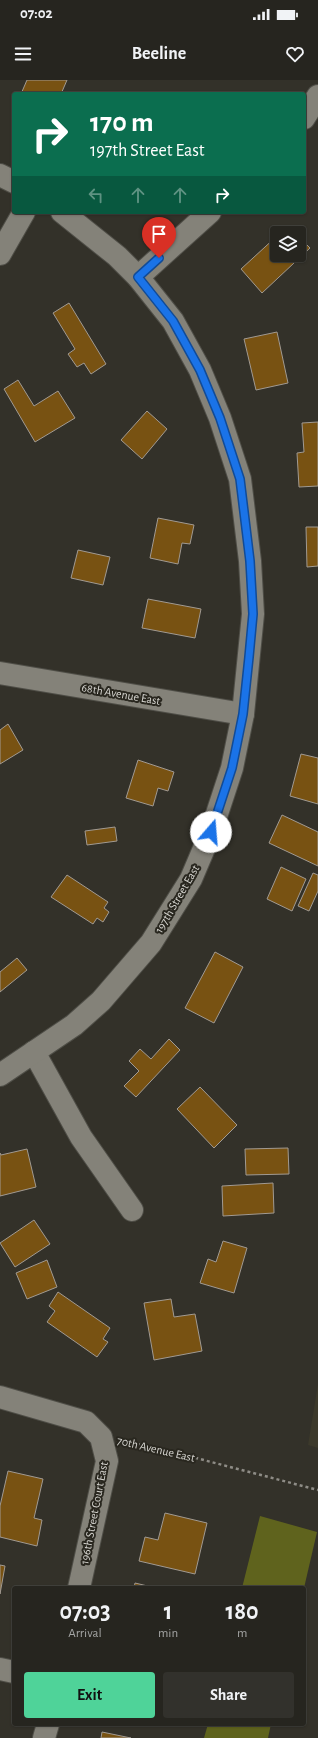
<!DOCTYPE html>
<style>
body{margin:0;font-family:"Alegreya Sans",sans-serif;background:#32312c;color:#f1f3f6;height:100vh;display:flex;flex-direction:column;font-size:15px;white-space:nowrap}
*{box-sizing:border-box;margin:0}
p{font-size:13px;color:#a4a5a4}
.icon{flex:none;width:22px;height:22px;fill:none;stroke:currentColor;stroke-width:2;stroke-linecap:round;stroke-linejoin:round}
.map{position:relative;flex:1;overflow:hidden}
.sheet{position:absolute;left:12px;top:1506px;width:294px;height:140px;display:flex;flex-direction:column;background:#26251f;border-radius:4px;box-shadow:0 1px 3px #0004,0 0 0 1px #42423d}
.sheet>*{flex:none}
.guide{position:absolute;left:12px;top:12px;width:294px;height:122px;border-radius:4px;box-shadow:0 1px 3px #0004,0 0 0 1px #42423d;background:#0b6e4f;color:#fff;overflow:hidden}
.fabs{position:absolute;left:270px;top:146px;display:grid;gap:8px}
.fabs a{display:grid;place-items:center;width:36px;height:36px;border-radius:4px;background:#26251f;box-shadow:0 1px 3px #0004,0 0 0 1px #42423d;font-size:20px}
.pin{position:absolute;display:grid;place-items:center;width:34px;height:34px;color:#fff;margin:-41px -17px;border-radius:50% 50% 50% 0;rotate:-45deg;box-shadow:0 0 4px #0007}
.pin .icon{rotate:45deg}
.me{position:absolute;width:44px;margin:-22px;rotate:18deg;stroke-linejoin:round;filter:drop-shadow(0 0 3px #0008)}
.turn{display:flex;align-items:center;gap:14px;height:84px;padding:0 12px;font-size:18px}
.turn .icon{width:52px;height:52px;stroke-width:2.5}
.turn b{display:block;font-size:28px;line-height:34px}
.lanes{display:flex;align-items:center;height:38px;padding:0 12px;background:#0003;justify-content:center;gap:20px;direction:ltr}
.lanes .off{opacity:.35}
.eta{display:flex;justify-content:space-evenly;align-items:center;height:68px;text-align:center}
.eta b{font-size:24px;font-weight:700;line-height:28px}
.primary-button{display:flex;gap:8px;margin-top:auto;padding:8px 12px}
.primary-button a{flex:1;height:46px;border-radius:4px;background:#4fd399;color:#111;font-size:16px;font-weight:700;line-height:46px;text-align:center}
.primary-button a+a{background:#32312c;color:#f1f3f6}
.status{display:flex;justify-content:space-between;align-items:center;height:28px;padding:0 20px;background:#26251f;direction:ltr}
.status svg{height:11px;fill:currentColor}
header{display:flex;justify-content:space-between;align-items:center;height:52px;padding:0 12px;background:#26251f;font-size:18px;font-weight:700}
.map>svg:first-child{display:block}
.built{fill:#3c392b}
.forest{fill:#5f631d}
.building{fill:#785212;stroke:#a19a92}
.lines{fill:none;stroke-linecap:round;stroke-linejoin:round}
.minor-casing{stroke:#4f4e47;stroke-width:24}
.path{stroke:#8e8c86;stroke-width:2.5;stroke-dasharray:3 3;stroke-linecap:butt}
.minor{stroke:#848279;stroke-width:22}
.route-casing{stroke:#114b97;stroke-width:10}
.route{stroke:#1a73e8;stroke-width:7}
.labels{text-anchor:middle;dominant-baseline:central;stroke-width:4;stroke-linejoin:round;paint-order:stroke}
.street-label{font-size:12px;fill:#d8d7d2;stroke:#29271f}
</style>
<div class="status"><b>07:02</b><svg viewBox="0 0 49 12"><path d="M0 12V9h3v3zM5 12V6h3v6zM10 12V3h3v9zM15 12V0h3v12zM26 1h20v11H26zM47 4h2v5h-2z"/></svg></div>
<header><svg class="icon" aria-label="menu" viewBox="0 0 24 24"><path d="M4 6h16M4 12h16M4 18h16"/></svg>Beeline<svg class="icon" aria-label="heart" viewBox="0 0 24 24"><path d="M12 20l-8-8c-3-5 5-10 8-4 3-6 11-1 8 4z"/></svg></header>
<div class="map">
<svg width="318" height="1658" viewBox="0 0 318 1658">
<rect width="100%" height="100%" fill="#333129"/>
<!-- built -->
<polygon class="built" points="318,1304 318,1368 308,1365"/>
<!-- forest -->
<g class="forest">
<polygon points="260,1436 317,1452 304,1508 242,1508"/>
<polygon points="208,1644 271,1644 268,1658 204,1658"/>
</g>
<!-- building -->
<g class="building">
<polygon points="27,0 67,0 61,14 21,14"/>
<polygon points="288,145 296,153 280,153"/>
<polygon points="277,156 277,175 299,175 299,157 310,168 262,213 241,189"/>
<polygon points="69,223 106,284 91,294 84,283 77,287 68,274 75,269 53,233"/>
<polygon points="277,252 288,303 256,310 244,259"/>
<polygon points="18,300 34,326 58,311 75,338 35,362 4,309"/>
<polygon points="147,331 167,349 142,379 121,360"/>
<polygon points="318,342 318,406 299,407 297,373 304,372 302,343"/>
<polygon points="158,438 194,445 190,464 182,463 178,484 150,478"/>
<polygon points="306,447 318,447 318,486 307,487"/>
<polygon points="78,470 110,477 103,505 71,498"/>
<polygon points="148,519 201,529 195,558 142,548"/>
<polygon points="8,644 23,670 0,684 0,650"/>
<polygon points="301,674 318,678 318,724 290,716"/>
<polygon points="138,680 174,692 168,711 158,708 153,726 126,718"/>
<polygon points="282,735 318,752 318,786 269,763"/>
<polygon points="115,747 117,761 87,765 85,751"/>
<polygon points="281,787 306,799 292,831 267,819"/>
<polygon points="313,793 318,795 318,811 309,831 298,826"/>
<polygon points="67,795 108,822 104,828 109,832 103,842 97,838 93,844 51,817"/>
<polygon points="215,872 243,887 214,943 185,928"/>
<polygon points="17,878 27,890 0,912 0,892"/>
<polygon points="169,959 180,970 136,1017 124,1006 139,991 129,981 140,969 151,979"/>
<polygon points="200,1007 237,1045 214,1068 177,1029"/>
<polygon points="288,1068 289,1094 246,1095 245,1069"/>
<polygon points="27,1069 36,1107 0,1116 0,1073 1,1075"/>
<polygon points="273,1103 274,1133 223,1136 222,1106"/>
<polygon points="34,1140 50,1164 15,1187 0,1163"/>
<polygon points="223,1161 247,1168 234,1213 200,1203 208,1179 216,1182"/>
<polygon points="47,1180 57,1207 27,1219 16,1193"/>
<polygon points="58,1212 110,1248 103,1259 108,1262 97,1277 47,1242 55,1231 49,1226"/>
<polygon points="171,1219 174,1237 195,1234 202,1271 154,1280 144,1223"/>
<polygon points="8,1391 43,1399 34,1438 42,1440 37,1466 0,1457 0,1426"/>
<polygon points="165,1433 207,1443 195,1494 139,1481 145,1457 158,1460"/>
<polygon points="0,1485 5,1486 0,1514"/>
<polygon points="135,1503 156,1508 134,1508"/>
<polygon points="102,1652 131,1658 101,1658"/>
</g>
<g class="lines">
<defs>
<g id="minor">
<polyline points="304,38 318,16"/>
<polyline points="0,95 14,102"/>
<polyline points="0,174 24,132"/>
<polyline points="138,197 210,132"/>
<polyline points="0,593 243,634"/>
<polyline points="34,972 81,1057 132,1130"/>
<polyline points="0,995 74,945 101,921 151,863 191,799 211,752 232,688 243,634 253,534 250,481 240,399 220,338 200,290 173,241 138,197 117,176 62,132"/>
<polyline points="0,1317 86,1342 101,1357 107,1381 79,1508"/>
<polyline points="0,1589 14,1592"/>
<polyline points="44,1658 48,1644"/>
</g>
</defs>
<!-- minor casing -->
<use href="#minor" class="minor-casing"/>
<!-- path -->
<polyline class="path" points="125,1362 154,1367 318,1410"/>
<!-- minor -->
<use href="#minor" class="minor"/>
</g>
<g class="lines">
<defs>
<polyline id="route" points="159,178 138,197 173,241 200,290 220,338 240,399 250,481 253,534 249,577 243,634 232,688 211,752"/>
</defs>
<!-- route casing -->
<use href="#route" class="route-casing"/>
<!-- route -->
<use href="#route" class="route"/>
</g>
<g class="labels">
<!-- street labels -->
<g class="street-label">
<text transform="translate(121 614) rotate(10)">68th Avenue East</text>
<text transform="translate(177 819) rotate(-60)">197th Street East</text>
<text transform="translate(156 1369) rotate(13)">70th Avenue East</text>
<text transform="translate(94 1433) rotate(-79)">196th Street Court East</text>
</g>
</g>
</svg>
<div class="fabs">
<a><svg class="icon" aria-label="layers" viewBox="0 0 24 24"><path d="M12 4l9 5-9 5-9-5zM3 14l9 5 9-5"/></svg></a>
</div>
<div class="pin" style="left:159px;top:178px;background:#d93025"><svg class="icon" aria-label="arrive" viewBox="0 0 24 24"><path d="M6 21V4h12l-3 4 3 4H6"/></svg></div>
<svg class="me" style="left:211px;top:752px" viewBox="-20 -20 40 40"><circle r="19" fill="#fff"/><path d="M0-13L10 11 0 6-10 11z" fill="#1a73e8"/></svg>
<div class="guide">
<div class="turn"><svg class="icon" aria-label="right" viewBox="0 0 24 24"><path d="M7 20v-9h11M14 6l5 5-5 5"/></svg><div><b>170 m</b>197th Street East</div></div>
<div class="lanes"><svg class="icon off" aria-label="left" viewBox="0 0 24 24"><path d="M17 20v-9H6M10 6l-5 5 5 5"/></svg><svg class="icon off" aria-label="ahead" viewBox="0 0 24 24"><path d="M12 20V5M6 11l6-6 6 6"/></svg><svg class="icon off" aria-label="ahead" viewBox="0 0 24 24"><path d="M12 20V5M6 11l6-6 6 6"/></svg><svg class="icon" aria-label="right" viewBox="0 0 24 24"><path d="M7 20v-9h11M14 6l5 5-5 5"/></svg></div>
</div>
<section class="sheet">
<div class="eta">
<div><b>07:03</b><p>Arrival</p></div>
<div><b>1</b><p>min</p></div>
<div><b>180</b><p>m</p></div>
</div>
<div class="primary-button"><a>Exit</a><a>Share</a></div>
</section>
</div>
